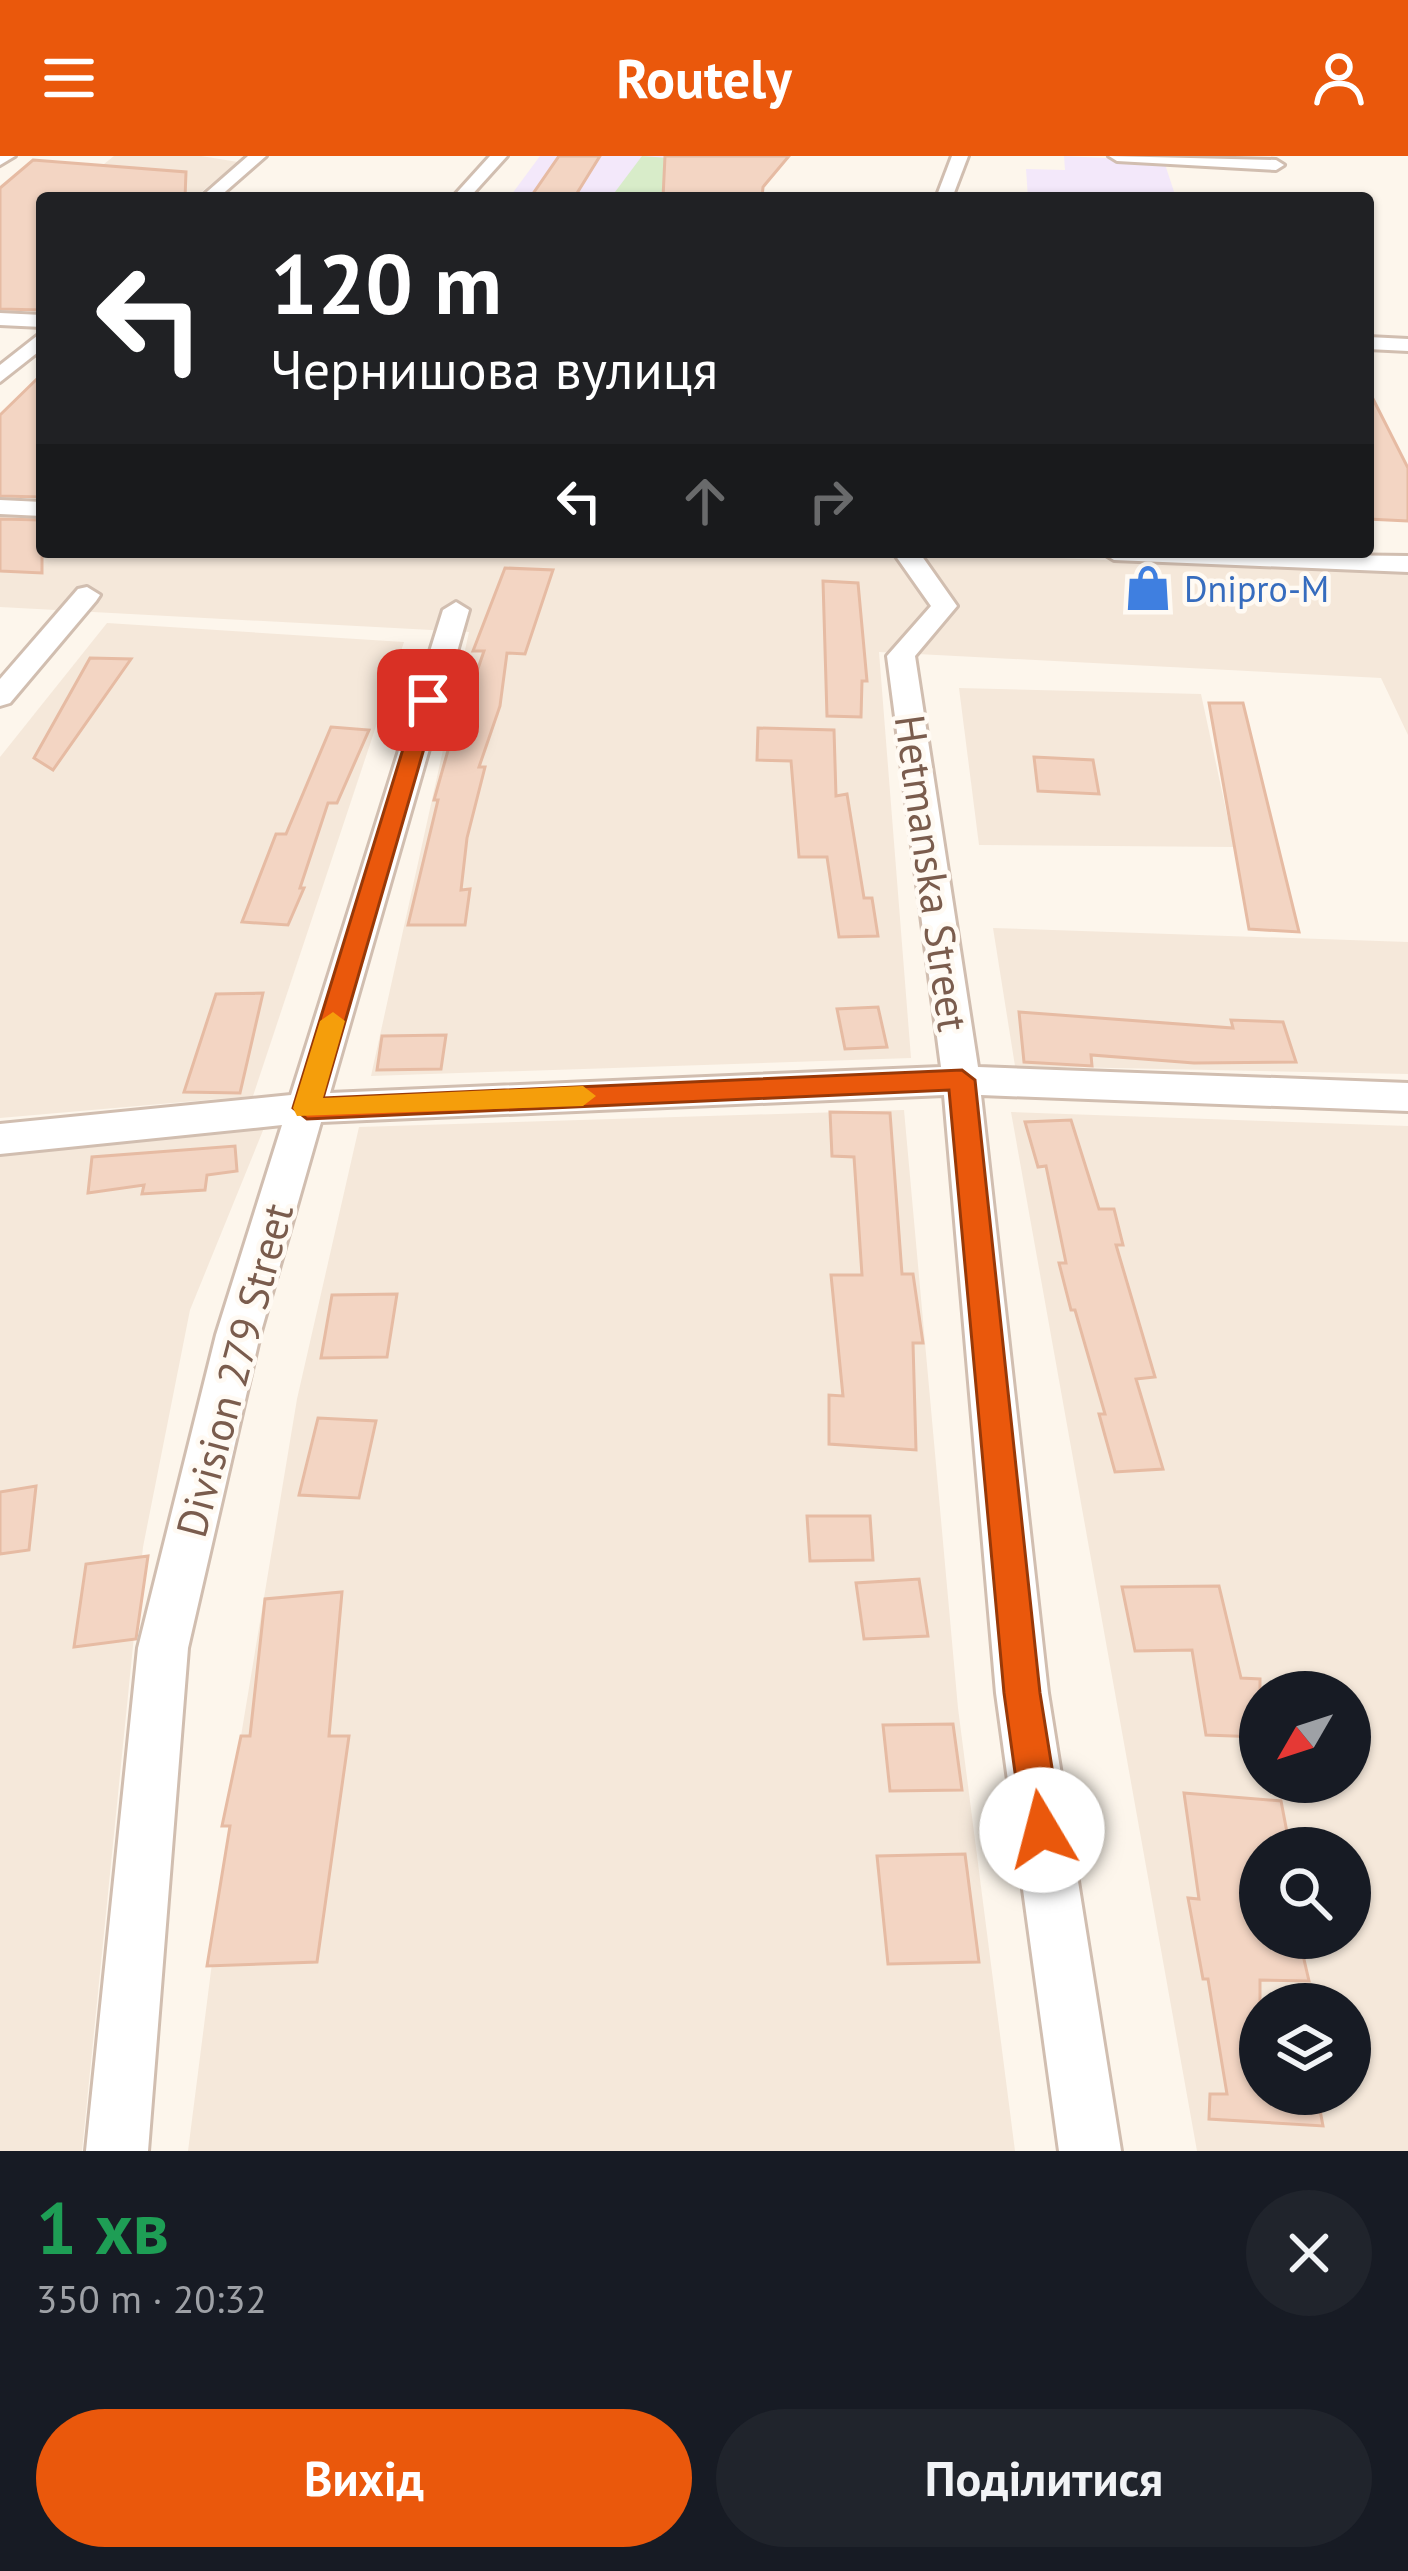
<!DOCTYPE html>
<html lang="uk">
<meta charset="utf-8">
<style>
body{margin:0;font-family:"PT Sans",sans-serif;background:#20242c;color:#f1f3f6;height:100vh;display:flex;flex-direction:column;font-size:45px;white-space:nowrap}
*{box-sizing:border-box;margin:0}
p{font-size:39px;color:#9ea1a6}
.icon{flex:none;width:66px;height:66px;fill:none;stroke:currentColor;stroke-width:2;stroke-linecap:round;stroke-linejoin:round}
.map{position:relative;height:1995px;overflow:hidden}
.drawer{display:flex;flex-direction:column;background:#171b24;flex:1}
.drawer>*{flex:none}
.banner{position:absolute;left:36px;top:36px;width:1338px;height:366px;border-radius:12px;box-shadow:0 3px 9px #0004;background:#202124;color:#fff;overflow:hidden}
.needle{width:78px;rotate:231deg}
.tools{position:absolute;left:1239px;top:1515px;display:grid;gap:24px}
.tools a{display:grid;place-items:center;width:132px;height:132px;border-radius:50%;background:#171b24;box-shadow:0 3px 9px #0004;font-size:60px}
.pin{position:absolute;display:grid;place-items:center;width:102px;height:102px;color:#fff;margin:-51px;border-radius:24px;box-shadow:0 6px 18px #0006}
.me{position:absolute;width:132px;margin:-66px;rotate:352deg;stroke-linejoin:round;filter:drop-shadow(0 0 9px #0008)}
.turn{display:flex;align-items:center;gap:42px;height:252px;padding:0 36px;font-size:54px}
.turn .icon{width:156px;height:156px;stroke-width:2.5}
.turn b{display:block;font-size:84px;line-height:102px}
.lanes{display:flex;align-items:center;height:114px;padding:0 36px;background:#0003;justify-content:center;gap:60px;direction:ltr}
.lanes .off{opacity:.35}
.round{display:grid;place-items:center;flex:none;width:126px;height:126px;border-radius:63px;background:#20242c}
.summary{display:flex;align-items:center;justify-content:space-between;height:204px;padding:0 36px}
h1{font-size:72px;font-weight:700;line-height:90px;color:#1e9e55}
.button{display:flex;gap:24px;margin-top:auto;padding:24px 36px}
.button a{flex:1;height:138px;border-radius:72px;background:#ea580c;color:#fff;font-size:48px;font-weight:700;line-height:138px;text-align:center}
.button a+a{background:#20242c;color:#f1f3f6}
header{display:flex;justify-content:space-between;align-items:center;height:156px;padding:0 36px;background:#ea580c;color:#fff;font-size:54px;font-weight:700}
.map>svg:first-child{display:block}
.residential{fill:#f5e8da;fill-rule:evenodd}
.education{fill:#f3e8fa}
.green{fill:#d8ecc9}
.building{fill:#f3d5c3;stroke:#e6bba3;stroke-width:3}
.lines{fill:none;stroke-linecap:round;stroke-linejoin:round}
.minor-casing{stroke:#d1beb0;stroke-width:6}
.minor{fill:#fff;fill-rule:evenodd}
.route{fill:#ea580c;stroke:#983908;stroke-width:3}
.slow{fill:#f59e0b}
.labels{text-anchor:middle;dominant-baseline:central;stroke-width:9;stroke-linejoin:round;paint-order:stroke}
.far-shop-label{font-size:36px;fill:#366cbe;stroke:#fffaf3;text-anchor:start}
.street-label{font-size:42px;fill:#7a5c4d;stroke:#fffaf3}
</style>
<header><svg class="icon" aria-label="menu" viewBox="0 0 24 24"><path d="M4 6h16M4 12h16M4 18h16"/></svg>Routely<svg class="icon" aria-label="person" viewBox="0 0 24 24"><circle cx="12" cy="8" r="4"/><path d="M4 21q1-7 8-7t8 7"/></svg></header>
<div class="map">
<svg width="1408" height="1995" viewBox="0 0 1408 1995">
<rect width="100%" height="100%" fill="#fdf6ec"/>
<!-- residential -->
<g class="residential">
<polygon points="114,0 201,0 238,6 194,42 62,42"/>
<polygon points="0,357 42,359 42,396 913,396 1408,417 1408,579 1381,522 879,496 911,902 371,920 469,476 0,451"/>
<polygon points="107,467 404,486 253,940 0,962 0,601"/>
<polygon points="959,532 1201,538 1234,691 979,689"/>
<polygon points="993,772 1408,786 1408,918 1015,910"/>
<polygon points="904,954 958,1552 1015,1995 188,1995 241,1580 297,1243 359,971"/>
<path d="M1011 956 1408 970V1995H1197ZM1260 1536H1350V1626H1260ZM1260 1692H1350V1782H1260ZM1260 1848H1350V1938H1260Z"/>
<polygon points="264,972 190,1154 143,1391 82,1995 0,1995 0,1000"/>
</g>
<!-- education -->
<g class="education">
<polygon points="540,0 724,0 695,42 509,42"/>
<polygon points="1064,0 1164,5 1176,42 1028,42 1026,13 1065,14"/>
</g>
<!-- green -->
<polygon class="green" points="642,0 695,4 670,40 615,36"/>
<!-- building -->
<g class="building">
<polygon points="559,0 600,0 574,42 530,42"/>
<polygon points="665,0 789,0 763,31 762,42 663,42"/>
<polygon points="33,4 186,16 185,42 42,42 42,154 0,153 0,32"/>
<polygon points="42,218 42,341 0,340 0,259"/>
<polygon points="1368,233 1408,312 1408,365 1368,363"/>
<polygon points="0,363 42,364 42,417 0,415"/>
<polygon points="505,412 553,414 525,498 507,497 500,550 479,611 485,611 467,682 461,734 470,733 465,769 408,769 438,644 434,644 458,559 462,559 484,495 473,495"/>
<polygon points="823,425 858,427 867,525 862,525 861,561 827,560"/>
<polygon points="90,502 131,503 53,614 34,602"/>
<polygon points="1209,547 1243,547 1299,776 1249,773"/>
<polygon points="331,571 369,574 337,647 328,647 300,732 304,732 288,769 242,766 276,678 286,678"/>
<polygon points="758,572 834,574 836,640 847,638 864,742 872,742 878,780 839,781 827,701 799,701 791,605 757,604"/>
<polygon points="1034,601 1093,604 1099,638 1038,635"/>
<polygon points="263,837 240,937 184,936 216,838"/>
<polygon points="878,851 887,891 845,893 837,853"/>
<polygon points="1019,856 1233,872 1231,864 1283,866 1296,906 1194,907 1091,899 1092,910 1024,906"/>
<polygon points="446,879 441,913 377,914 382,880"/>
<polygon points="830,956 890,957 902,1118 913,1118 923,1187 913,1187 916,1294 829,1288 829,1239 843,1240 831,1119 862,1119 854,1001 832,1000"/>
<polygon points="1071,964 1099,1053 1114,1053 1123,1089 1116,1089 1155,1221 1136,1223 1163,1313 1115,1316 1099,1258 1105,1258 1075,1154 1071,1154 1059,1107 1066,1107 1046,1010 1038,1011 1025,966"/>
<polygon points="235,990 237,1015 207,1019 205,1034 142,1038 144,1029 88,1037 92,1001"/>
<polygon points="397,1138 387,1201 321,1202 332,1139"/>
<polygon points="318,1262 376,1265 359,1342 299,1339"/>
<polygon points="36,1330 29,1394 0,1398 0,1336"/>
<polygon points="807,1360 870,1360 873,1404 810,1405"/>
<polygon points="148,1400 136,1483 74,1491 86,1408"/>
<polygon points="919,1423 928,1480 864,1483 856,1427"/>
<polygon points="1219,1430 1241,1522 1260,1523 1260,1581 1206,1579 1192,1494 1135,1495 1122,1431"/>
<polygon points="342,1436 329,1580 349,1580 317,1806 207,1810 230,1670 222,1670 241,1580 250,1580 265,1443"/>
<polygon points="953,1568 962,1634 890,1635 883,1569"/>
<polygon points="1184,1637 1281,1645 1290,1692 1260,1692 1260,1782 1299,1782 1309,1825 1260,1824 1260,1938 1317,1938 1323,1970 1209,1963 1210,1938 1227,1938 1208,1823 1203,1823 1188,1742 1199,1743"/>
<polygon points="965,1698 979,1806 888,1808 877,1700"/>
</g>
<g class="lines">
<defs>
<g id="minor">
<polygon points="0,0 15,0 0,9"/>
<polygon points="248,0 266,0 218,42 200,42"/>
<polygon points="490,0 507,0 469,42 452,42"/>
<polygon points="952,0 968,0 952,42 936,42"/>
<polygon points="1109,0 1276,4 1284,9 1276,14 1117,5"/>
<polygon points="0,157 42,159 42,171 0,169"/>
<polygon points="42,176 42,193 0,226 0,209"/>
<polygon points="1368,181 1408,183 1408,195 1368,193"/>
<polygon points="0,344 42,346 42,360 0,358"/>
<polygon points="893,396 919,396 957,450 915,500 978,911 1408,927 1408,955 981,939 1048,1537 1121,1995 1059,1995 996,1537 944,939 321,966 260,1179 188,1492 148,1995 86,1995 138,1492 216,1179 282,969 0,998 0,968 291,939 443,454 456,446 469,454 330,937 941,911 887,500 931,450"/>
<polygon points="1101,396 1408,400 1408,416 1114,404"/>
<polygon points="87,431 100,439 96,445 10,547 0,550 0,523 78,433"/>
</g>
</defs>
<!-- minor casing -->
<use href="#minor" class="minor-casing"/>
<!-- minor -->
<use href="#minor" class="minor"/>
</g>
<!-- route -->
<polygon class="route" points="428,539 438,544 323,942 962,914 975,924 1040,1537 1062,1674 1056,1688 1042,1693 1029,1688 1023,1674 1004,1537 949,934 307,963 293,952 418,544"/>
<!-- slow -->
<polygon class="slow" points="333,856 345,865 323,942 583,930 596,940 583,950 297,960 293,952 320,865"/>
<!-- icons -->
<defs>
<symbol id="shop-bare" viewBox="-9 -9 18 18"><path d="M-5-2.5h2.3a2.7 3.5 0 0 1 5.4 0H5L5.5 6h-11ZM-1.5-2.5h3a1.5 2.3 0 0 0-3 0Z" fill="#3f7fe0" stroke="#fffaf3" stroke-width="2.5" paint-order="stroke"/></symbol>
</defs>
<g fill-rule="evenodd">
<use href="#shop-bare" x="1115" y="399" width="66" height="66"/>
</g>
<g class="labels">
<!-- far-shop labels -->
<g class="far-shop-label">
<text x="1184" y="432">Dnipro-M</text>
</g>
<!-- street labels -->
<g class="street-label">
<text transform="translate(932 717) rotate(82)">Hetmanska Street</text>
<text transform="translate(234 1214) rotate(-75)">Division 279 Street</text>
</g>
</g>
</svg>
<div class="tools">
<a><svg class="needle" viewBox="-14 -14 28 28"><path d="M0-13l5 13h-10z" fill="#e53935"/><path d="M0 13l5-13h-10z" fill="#9ea1a6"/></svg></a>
<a><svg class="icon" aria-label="search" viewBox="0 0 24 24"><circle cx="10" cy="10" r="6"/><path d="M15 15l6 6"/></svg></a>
<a><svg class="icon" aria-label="layers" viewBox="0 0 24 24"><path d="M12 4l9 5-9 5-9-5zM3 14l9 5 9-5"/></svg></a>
</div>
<div class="pin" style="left:428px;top:544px;background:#d93025"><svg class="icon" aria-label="arrive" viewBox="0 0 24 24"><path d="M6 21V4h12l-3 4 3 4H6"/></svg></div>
<svg class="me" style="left:1042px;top:1674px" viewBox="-20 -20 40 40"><circle r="19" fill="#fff"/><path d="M0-13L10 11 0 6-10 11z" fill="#ea580c"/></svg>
<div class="banner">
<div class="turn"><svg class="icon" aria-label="left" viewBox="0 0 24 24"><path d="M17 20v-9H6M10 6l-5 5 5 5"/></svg><div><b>120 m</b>Чернишова вулиця</div></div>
<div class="lanes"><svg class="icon" aria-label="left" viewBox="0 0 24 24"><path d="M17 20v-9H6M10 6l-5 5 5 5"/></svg><svg class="icon off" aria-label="ahead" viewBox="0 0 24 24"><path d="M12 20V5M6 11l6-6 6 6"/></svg><svg class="icon off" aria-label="right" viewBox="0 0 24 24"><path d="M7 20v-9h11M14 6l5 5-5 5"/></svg></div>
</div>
</div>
<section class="drawer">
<div class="summary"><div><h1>1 хв</h1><p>350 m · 20:32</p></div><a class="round"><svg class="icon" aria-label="close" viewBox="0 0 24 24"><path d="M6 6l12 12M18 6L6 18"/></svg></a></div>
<div class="button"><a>Вихід</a><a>Поділитися</a></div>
</section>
